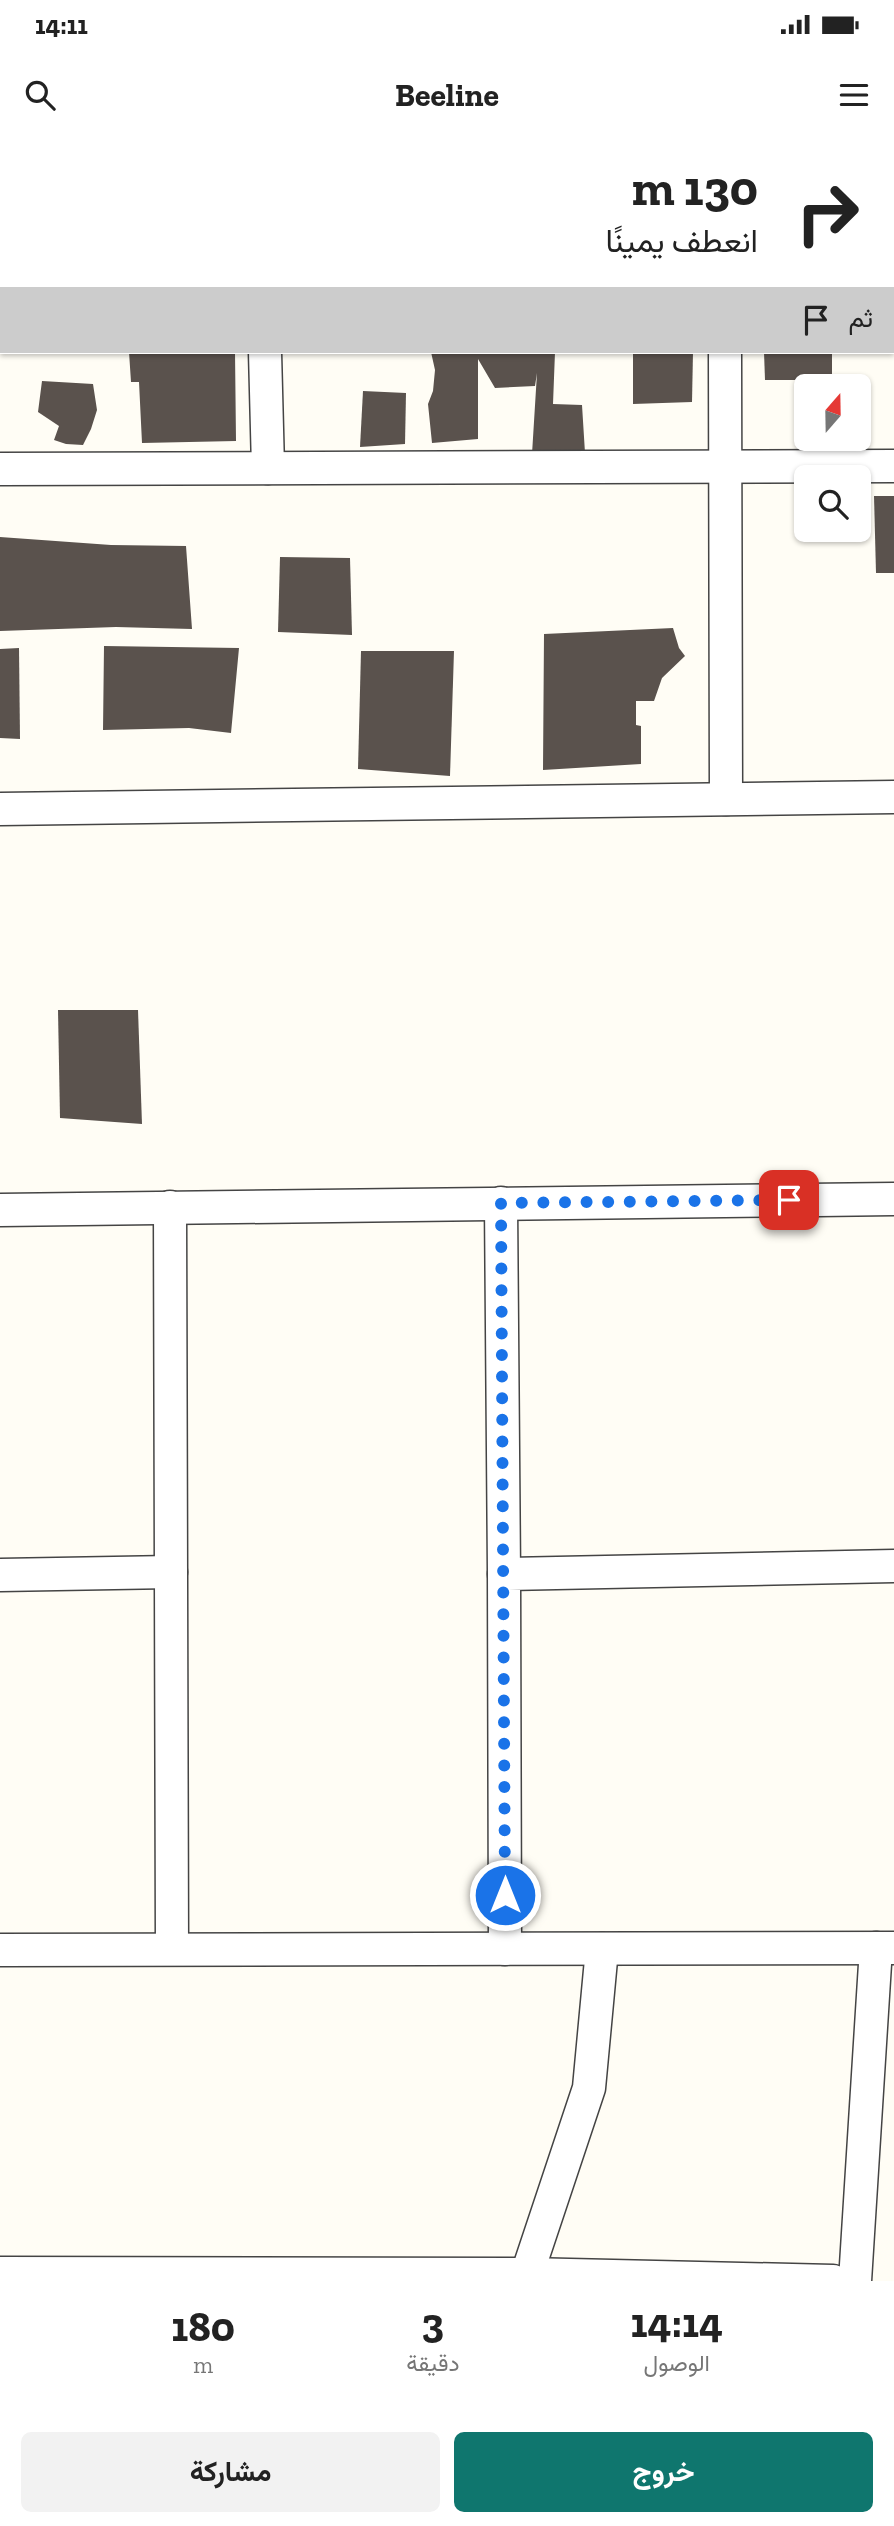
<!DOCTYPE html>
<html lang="ar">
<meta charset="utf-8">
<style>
body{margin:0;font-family:"Zilla Slab",Vazirmatn,serif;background:#f2f2f2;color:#222;direction:rtl;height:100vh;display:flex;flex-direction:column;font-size:26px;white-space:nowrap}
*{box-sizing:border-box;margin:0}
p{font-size:23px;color:#767676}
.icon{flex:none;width:38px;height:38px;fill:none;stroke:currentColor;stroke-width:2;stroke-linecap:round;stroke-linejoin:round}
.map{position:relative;height:2141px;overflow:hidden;direction:ltr}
.sheet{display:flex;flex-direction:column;background:#fff;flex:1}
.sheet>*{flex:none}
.hud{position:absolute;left:0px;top:0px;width:894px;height:214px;box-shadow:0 2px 5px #0004;direction:rtl;background:#fff;color:#222;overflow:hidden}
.needle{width:46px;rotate:20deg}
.buttons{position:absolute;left:794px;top:234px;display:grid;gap:14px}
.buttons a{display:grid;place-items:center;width:77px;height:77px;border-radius:10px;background:#fff;box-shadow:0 2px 5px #0004;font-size:35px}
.pin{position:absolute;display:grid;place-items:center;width:60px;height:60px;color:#fff;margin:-30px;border-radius:14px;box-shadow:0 4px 10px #0006}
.me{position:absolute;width:77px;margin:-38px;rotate:0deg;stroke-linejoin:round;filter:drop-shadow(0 0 5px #0008)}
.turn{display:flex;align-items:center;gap:24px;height:147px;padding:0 21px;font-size:32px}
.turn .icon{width:91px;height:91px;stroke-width:2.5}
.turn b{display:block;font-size:49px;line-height:60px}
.then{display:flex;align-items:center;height:66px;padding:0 21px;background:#0003;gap:14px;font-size:26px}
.eta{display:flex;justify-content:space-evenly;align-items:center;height:119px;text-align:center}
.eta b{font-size:42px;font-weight:700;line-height:49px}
.primary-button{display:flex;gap:14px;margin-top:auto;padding:14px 21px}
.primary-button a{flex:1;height:80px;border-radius:10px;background:#0f766e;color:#fff;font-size:28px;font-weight:700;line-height:80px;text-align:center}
.primary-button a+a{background:#f2f2f2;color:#222}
.status{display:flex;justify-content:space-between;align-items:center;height:49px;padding:0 35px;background:#fff;direction:ltr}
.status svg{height:19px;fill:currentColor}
header{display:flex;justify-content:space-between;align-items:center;height:91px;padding:0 21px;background:#fff;font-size:32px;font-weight:700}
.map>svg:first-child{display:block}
.building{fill:#5a524d}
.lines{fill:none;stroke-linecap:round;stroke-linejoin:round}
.minor-casing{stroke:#444;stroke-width:35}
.minor{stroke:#fff;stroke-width:32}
.route{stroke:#1a73e8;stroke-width:12;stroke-dasharray:0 21.6}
</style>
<div class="status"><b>14:11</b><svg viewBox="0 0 49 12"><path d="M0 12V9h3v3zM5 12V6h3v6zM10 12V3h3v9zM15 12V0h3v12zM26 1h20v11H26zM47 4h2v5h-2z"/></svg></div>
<header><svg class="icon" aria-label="menu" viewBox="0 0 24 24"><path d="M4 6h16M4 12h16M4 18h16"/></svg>Beeline<svg class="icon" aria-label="search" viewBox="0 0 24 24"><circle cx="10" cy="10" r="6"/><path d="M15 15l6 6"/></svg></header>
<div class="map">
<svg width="894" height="2141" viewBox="0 0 894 2141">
<rect width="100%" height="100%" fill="#fffdf5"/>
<!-- building -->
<g class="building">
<polygon points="129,212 235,212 236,301 142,303 139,242 131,242"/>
<polygon points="431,212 555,212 553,264 582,265 585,313 532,314 537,233 535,246 495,248 478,219 478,299 432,303 428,264 433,251 435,230"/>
<polygon points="633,212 693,212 692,262 633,264"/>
<polygon points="764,212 832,212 832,240 765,240"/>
<polygon points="42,241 93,244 97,270 91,289 83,305 66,304 54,300 59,286 38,272"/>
<polygon points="363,251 406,253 405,304 360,307"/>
<polygon points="874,356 894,356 894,433 876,433"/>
<polygon points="0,397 111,405 186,406 192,489 116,487 0,491"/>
<polygon points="280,417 350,418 352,495 278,492"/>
<polygon points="673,488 679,508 685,516 662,538 654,561 636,561 636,585 641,586 641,624 543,630 544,494"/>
<polygon points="104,506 239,508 231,593 189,588 103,590"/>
<polygon points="19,508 20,599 0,598 0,509"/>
<polygon points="361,511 454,511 450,636 358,629"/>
<polygon points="58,870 138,870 142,984 60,978"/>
</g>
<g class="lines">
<defs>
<g id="minor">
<polyline points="258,0 258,2"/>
<polyline points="436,0 436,2"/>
<polyline points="726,2 726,0"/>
<polyline points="265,212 268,328"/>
<polyline points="725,212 726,659"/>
<polyline points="0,329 894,326"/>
<polyline points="0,669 894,657"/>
<polyline points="501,1063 504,1434"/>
<polyline points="170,1067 172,1809"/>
<polyline points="0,1070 894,1059"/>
<polyline points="0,1435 171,1432"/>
<polyline points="505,1809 504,1434 894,1426"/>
<polyline points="0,1810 894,1808"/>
<polyline points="0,2133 527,2134 833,2141"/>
<polyline points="527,2141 527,2134 589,1948 602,1809"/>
<polyline points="855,2141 876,1808"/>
</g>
</defs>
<!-- minor casing -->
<use href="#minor" class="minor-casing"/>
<!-- minor -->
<use href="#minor" class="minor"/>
</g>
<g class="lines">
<!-- route -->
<polyline class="route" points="505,1755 501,1063 789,1060"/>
</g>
</svg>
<div class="buttons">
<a><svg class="needle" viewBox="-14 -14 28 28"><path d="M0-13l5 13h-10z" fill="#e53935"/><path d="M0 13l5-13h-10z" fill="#767676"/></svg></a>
<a><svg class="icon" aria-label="search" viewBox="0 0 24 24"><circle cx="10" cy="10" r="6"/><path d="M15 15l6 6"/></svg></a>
</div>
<div class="pin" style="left:789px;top:1060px;background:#d93025"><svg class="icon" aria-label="arrive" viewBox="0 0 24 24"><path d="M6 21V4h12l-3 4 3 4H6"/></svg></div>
<svg class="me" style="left:505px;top:1755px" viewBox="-20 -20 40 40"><circle r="17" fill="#1a73e8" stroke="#fff" stroke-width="3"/><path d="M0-11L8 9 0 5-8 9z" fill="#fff"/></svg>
<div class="hud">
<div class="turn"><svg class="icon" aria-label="right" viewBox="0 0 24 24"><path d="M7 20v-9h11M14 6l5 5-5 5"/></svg><div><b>130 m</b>انعطف يمينًا</div></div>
<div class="then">ثم<svg class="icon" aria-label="arrive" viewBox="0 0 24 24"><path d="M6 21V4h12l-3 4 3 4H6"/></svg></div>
</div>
</div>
<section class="sheet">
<div class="eta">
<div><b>14:14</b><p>الوصول</p></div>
<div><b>3</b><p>دقيقة</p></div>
<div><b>180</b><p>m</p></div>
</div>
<div class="primary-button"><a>خروج</a><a>مشاركة</a></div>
</section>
